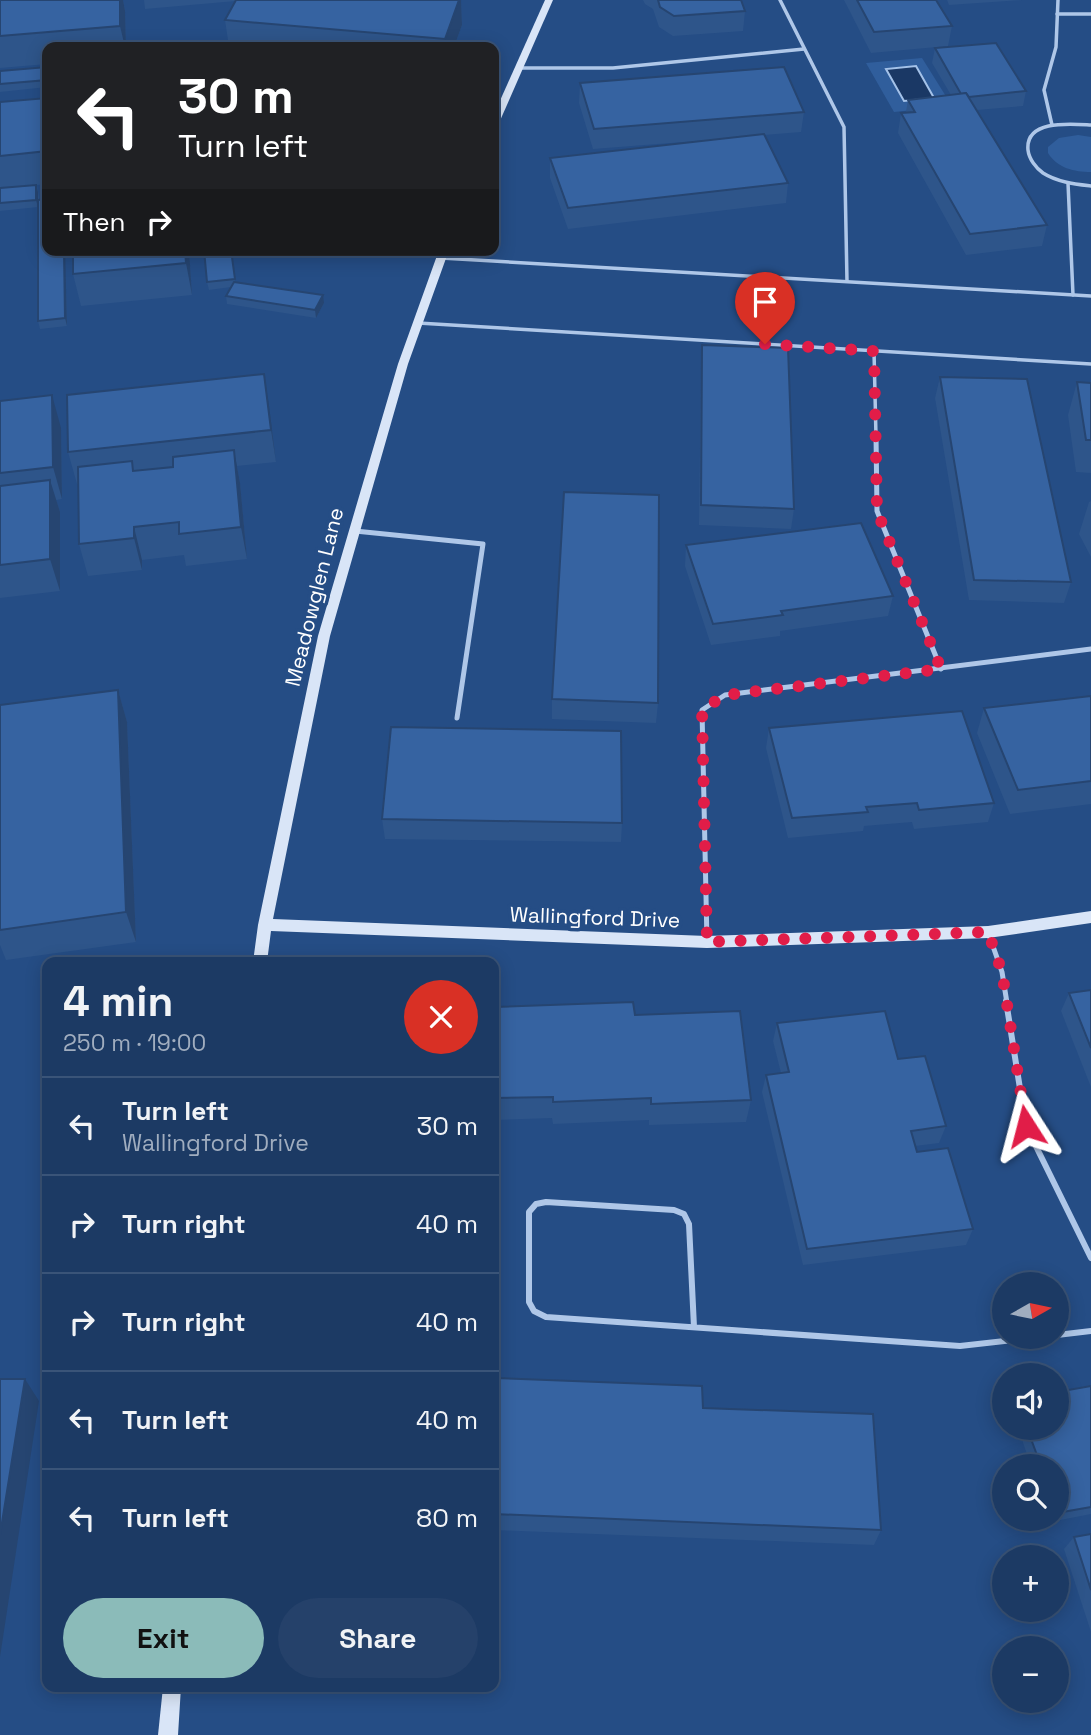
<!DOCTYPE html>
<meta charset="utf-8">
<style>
body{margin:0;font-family:"Space Grotesk",sans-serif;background:#25416a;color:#f1f3f6;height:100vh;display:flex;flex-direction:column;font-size:26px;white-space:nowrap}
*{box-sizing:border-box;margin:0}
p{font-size:23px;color:#a0adbf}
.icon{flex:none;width:38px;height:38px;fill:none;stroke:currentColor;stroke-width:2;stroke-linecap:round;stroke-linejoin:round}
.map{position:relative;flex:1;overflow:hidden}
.side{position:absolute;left:42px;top:957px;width:457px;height:735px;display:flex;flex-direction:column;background:#1c3a64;border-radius:14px;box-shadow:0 4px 18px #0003,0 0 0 2px #3a5478}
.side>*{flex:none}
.guide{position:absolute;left:42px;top:42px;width:457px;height:214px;border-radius:14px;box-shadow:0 4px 18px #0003,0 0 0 2px #3a5478;background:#202124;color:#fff;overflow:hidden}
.needle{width:46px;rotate:81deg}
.controls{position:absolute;left:992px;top:1272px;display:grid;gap:14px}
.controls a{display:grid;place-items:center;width:77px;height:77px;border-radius:50%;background:#1c3a64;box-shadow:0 4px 18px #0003,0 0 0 2px #3a5478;font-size:35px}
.pin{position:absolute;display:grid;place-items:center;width:60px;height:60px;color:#fff;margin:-72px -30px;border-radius:50% 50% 50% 0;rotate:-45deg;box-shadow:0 0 7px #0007}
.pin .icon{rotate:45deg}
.me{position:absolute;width:77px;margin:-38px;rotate:351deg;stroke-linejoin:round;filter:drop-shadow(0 0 5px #0008)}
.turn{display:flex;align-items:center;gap:24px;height:147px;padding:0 21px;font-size:32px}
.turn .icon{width:91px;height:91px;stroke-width:2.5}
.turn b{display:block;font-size:49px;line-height:60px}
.then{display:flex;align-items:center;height:66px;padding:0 21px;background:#0003;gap:14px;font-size:26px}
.round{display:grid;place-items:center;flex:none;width:74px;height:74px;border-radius:37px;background:#25416a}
.overview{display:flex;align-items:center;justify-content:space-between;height:119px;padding:0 21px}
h1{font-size:42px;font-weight:700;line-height:52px}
.primary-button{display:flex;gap:14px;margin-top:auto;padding:14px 21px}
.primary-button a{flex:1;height:80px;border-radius:42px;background:#8bbbb9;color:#111;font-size:28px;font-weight:700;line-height:80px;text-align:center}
.primary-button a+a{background:#25416a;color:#f1f3f6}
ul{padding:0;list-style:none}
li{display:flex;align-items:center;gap:21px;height:98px;padding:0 21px;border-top:2px solid #3a5478}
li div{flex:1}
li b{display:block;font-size:26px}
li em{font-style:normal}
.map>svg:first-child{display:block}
.green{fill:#305e9c}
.water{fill:#1a3865;stroke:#a4c2e9;stroke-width:2}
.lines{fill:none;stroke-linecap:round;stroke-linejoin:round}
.lane-far2{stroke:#afc7e8;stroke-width:3.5}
.lane-far1{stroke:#afc7e8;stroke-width:5}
.lane{stroke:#afc7e8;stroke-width:6}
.secondary{fill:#d9e5f7;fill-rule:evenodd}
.wall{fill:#2e558a}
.shaded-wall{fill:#264571}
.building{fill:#3663a1;stroke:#264571;stroke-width:2}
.route{stroke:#e11d48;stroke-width:12;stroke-dasharray:0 21.6}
.labels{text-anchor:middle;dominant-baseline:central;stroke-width:7;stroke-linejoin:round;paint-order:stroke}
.street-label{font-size:21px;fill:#fff;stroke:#254d85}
</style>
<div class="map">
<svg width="1091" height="1735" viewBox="0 0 1091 1735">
<rect width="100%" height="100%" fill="#254d85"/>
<!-- green -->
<g class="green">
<polygon points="922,58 952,106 894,112 866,63"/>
<path d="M1078 135 1091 137V172C1074 172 1057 168 1048 153V147L1059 138Z"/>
</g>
<!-- water -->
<polygon class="water" points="916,66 934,98 904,101 886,69"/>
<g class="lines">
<!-- lane-far2 -->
<g class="lane-far2">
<polyline points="780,0 844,127 847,281"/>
<polyline points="1057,14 1091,14"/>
<polyline points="518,68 613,68 804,49"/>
<polyline points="1052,125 1044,90 1056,47 1058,0"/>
<path d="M1091 125C1072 124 1025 119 1028 150 1029 159 1036 168 1043 173 1057 182 1075 184 1091 186"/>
<polyline points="1068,183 1073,295"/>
<polyline points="441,258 1091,296"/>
<polyline points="418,323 1091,364"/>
<polyline points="874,351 876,437"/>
</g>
<!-- lane-far1 -->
<g class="lane-far1">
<polyline points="876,435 877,511 941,669"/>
<polyline points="355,531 483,544 457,718"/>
<polyline points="988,932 1002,972 1007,1003"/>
<polyline points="707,942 702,710 725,695 1091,649"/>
</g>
<!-- lane -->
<g class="lane">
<polyline points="1006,1001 1026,1126 1091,1258"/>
<polyline points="694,1327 689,1224 684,1214 674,1210 546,1202 536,1204 529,1212 529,1302 534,1311 546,1317 960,1346 1040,1337"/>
<polyline points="1057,1335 1091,1331"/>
</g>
<!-- secondary -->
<g class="secondary">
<polygon points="545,0 553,0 499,123 494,126 494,114"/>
<polygon points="439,250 449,250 408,364 330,636 273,919 707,936 988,926 1091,911 1091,923 988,938 707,948 271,931 267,962 253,962 258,925 318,636 398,364"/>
<polygon points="163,1687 181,1687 178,1735 158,1735"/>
</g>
</g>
<!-- wall -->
<g class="wall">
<polygon points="0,0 123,0 125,11 126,47 47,47 47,64 0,68"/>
<polygon points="144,0 461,0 462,25 454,47 229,47 225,20 236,1 145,9"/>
<polygon points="643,0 741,0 745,11 743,31 673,36 659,27 653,9 645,4"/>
<polygon points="844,0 936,0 952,26 948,46 871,53"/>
<polygon points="947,0 1022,0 949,5"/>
<polygon points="935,48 1026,91 1023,106 977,110 1047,225 1042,246 966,255 898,133 901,113 906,112 908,100 951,95 932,63"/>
<polygon points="47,67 47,87 0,92 0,71"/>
<polygon points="580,83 804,112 801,132 764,135 788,183 786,203 568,229 550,178 550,158 722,139 593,149 579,103"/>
<polygon points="47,98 47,184 37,185 47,250 65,250 67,326 40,329 38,321 38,207 0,211 0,102"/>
<polygon points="189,250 192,295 81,306 73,274"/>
<polygon points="231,250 235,282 324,303 316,318 227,304 226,296 231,287 209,290 207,282"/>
<polygon points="702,345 794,509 791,529 699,525 701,366"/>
<polygon points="940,377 1071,582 1064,603 969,600 935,398"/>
<polygon points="1077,382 1091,383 1091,473 1076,472 1068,415"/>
<polygon points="0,401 61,428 62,499 56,500 60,512 60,591 0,598"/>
<polygon points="269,406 276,462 237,466 240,483 247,559 186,566 184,555 142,560 142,570 88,576 79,544 78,484 77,484 68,452"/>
<polygon points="1091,501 1091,557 1079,534 1089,502"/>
<polygon points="686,545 893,596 888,616 780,631 780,636 711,645 685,566"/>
<polygon points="118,690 127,722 136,942 6,960 0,945 0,705"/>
<polygon points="1091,696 1091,804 1010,814 977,733 984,708"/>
<polygon points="552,699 658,703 656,723 552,719"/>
<polygon points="769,728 994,803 988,822 914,829 912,822 864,826 863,831 788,838 766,748"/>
<polygon points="382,819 622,823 621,842 385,839"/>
<polygon points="1091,990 1091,1087 1061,1011 1069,993"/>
<polygon points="494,1007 635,1015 751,1100 746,1122 649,1125 649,1120 553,1124 552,1118 494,1120"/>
<polygon points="777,1023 898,1059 946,1126 939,1143 915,1146 917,1152 973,1229 966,1245 803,1265 762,1092 766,1075 781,1073 773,1041"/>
<polygon points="494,1378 703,1408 881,1530 874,1545 494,1530"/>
<polygon points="1091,1386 1091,1514 1050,1522 1049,1519 1057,1519 1057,1466 1031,1466 1018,1428 1057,1428"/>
<polygon points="1091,1534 1091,1632 1064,1549 1074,1537"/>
</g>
<!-- shaded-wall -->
<g class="shaded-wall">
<polygon points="120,0 123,0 125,11 126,47 125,47 120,26"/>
<polygon points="459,0 461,0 462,25 454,47 445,47 445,39"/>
<polygon points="36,185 38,192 38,207 36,200"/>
<polygon points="64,250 65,250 67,326 65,318"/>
<polygon points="185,250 189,250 192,295 186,263"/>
<polygon points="323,295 324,303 316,318 315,310"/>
<polygon points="264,374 269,406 276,462 271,430"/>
<polygon points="52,395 61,428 62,499 53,467"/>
<polygon points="234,450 240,483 247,559 241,527"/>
<polygon points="50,480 60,512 60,591 50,559"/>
<polygon points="134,527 142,560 142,570 134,538"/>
<polygon points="118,690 127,722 136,942 126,912"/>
<polygon points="25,1379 39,1401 0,1657 0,1535"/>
</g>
<!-- building -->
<g class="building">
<polygon points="0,0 120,0 120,26 0,36"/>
<polygon points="236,0 459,0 445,39 225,20"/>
<polygon points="658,0 741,0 745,11 674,16 660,7"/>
<polygon points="857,0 936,0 952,26 874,32"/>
<polygon points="996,43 1026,91 969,97 966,93 961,94 935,48"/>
<polygon points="47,67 47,80 0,84 0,71"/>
<polygon points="784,67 804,112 594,129 580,83"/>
<polygon points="966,93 1047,225 970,234 901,113 915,112 908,100"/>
<polygon points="47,98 47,151 0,156 0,102"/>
<polygon points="764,134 788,183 568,208 550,158"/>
<polygon points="36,185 36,200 0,203 0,188"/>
<polygon points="47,199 47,250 64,250 65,318 38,321 38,200"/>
<polygon points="73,250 185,250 186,263 73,274"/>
<polygon points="204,250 231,250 235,279 207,282"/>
<polygon points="234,282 323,295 315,310 226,296"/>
<polygon points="702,345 788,348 794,509 701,505"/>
<polygon points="264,374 271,430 68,452 67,395"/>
<polygon points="940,377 1027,379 1071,582 974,580"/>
<polygon points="1077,382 1091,383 1091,440 1086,440"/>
<polygon points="52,395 53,467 0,473 0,401"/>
<polygon points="234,450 241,527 179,534 179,522 134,527 134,538 79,544 78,467 132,461 133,471 173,467 173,457"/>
<polygon points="50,480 50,559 0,565 0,486"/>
<polygon points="564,492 659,495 658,703 552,699"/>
<polygon points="861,523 893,596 781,611 783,615 713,624 686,545"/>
<polygon points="118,690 126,912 0,930 0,705"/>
<polygon points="1091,696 1091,781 1018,790 984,708"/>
<polygon points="962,711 994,803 919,810 917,803 866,807 868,812 792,818 769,728"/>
<polygon points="391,727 621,731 622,823 382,819"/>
<polygon points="1091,990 1091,1048 1069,993"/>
<polygon points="633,1002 635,1015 740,1011 751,1100 651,1104 651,1098 553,1102 553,1097 494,1098 494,1007"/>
<polygon points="885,1011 898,1059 925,1056 946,1126 911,1131 917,1152 948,1148 973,1229 807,1249 766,1075 789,1072 777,1023"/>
<polygon points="494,1378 702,1386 703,1408 873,1414 881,1530 494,1514"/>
<polygon points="0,1379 25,1379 0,1535"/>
<polygon points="1091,1386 1091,1507 1057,1513 1057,1466 1041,1466 1027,1428 1057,1428 1057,1392"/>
<polygon points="1091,1534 1091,1590 1074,1537"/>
</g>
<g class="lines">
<!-- route -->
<polyline class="route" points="765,344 874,351 877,511 941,669 725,695 702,710 707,942 988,932 1002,972 1026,1126"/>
</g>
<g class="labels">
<!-- street labels -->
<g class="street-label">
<text transform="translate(314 597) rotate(-76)">Meadowglen Lane</text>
<text transform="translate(595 917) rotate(2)">Wallingford Drive</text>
</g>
</g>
</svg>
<div class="controls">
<a><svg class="needle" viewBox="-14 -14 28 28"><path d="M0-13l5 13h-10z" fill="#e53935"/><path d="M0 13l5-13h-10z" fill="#a0adbf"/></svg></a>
<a><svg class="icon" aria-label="sound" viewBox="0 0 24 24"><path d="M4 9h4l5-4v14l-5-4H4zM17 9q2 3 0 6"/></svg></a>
<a><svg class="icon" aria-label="search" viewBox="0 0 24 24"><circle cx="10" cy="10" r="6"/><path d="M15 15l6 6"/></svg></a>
<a>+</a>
<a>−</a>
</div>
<div class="pin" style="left:765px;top:344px;background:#d93025"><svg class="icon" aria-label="arrive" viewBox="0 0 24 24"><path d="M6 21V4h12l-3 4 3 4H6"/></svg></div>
<svg class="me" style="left:1026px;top:1126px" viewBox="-20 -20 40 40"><path d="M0-17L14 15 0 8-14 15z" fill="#e11d48" stroke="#fff" stroke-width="4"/></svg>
<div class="guide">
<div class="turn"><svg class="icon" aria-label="left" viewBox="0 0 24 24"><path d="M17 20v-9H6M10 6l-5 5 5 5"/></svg><div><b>30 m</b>Turn left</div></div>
<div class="then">Then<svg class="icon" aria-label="right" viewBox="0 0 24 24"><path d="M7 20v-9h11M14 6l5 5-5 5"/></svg></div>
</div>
<section class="side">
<div class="overview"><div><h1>4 min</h1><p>250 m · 19:00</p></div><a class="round" style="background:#d93025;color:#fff"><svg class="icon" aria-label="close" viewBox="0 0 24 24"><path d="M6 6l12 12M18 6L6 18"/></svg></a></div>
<ul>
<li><svg class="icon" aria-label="left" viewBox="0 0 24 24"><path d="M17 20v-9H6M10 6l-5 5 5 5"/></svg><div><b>Turn left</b><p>Wallingford Drive</p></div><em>30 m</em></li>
<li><svg class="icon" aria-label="right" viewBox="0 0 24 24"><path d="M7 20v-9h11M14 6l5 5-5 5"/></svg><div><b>Turn right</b></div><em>40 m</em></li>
<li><svg class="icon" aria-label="right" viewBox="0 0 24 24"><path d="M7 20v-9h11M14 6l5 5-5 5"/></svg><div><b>Turn right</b></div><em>40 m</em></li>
<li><svg class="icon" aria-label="left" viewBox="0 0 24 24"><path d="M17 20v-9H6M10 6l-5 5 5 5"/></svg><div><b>Turn left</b></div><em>40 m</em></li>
<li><svg class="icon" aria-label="left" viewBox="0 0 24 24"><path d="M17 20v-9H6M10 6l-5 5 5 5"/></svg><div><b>Turn left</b></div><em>80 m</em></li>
</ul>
<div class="primary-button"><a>Exit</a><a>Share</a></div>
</section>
</div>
